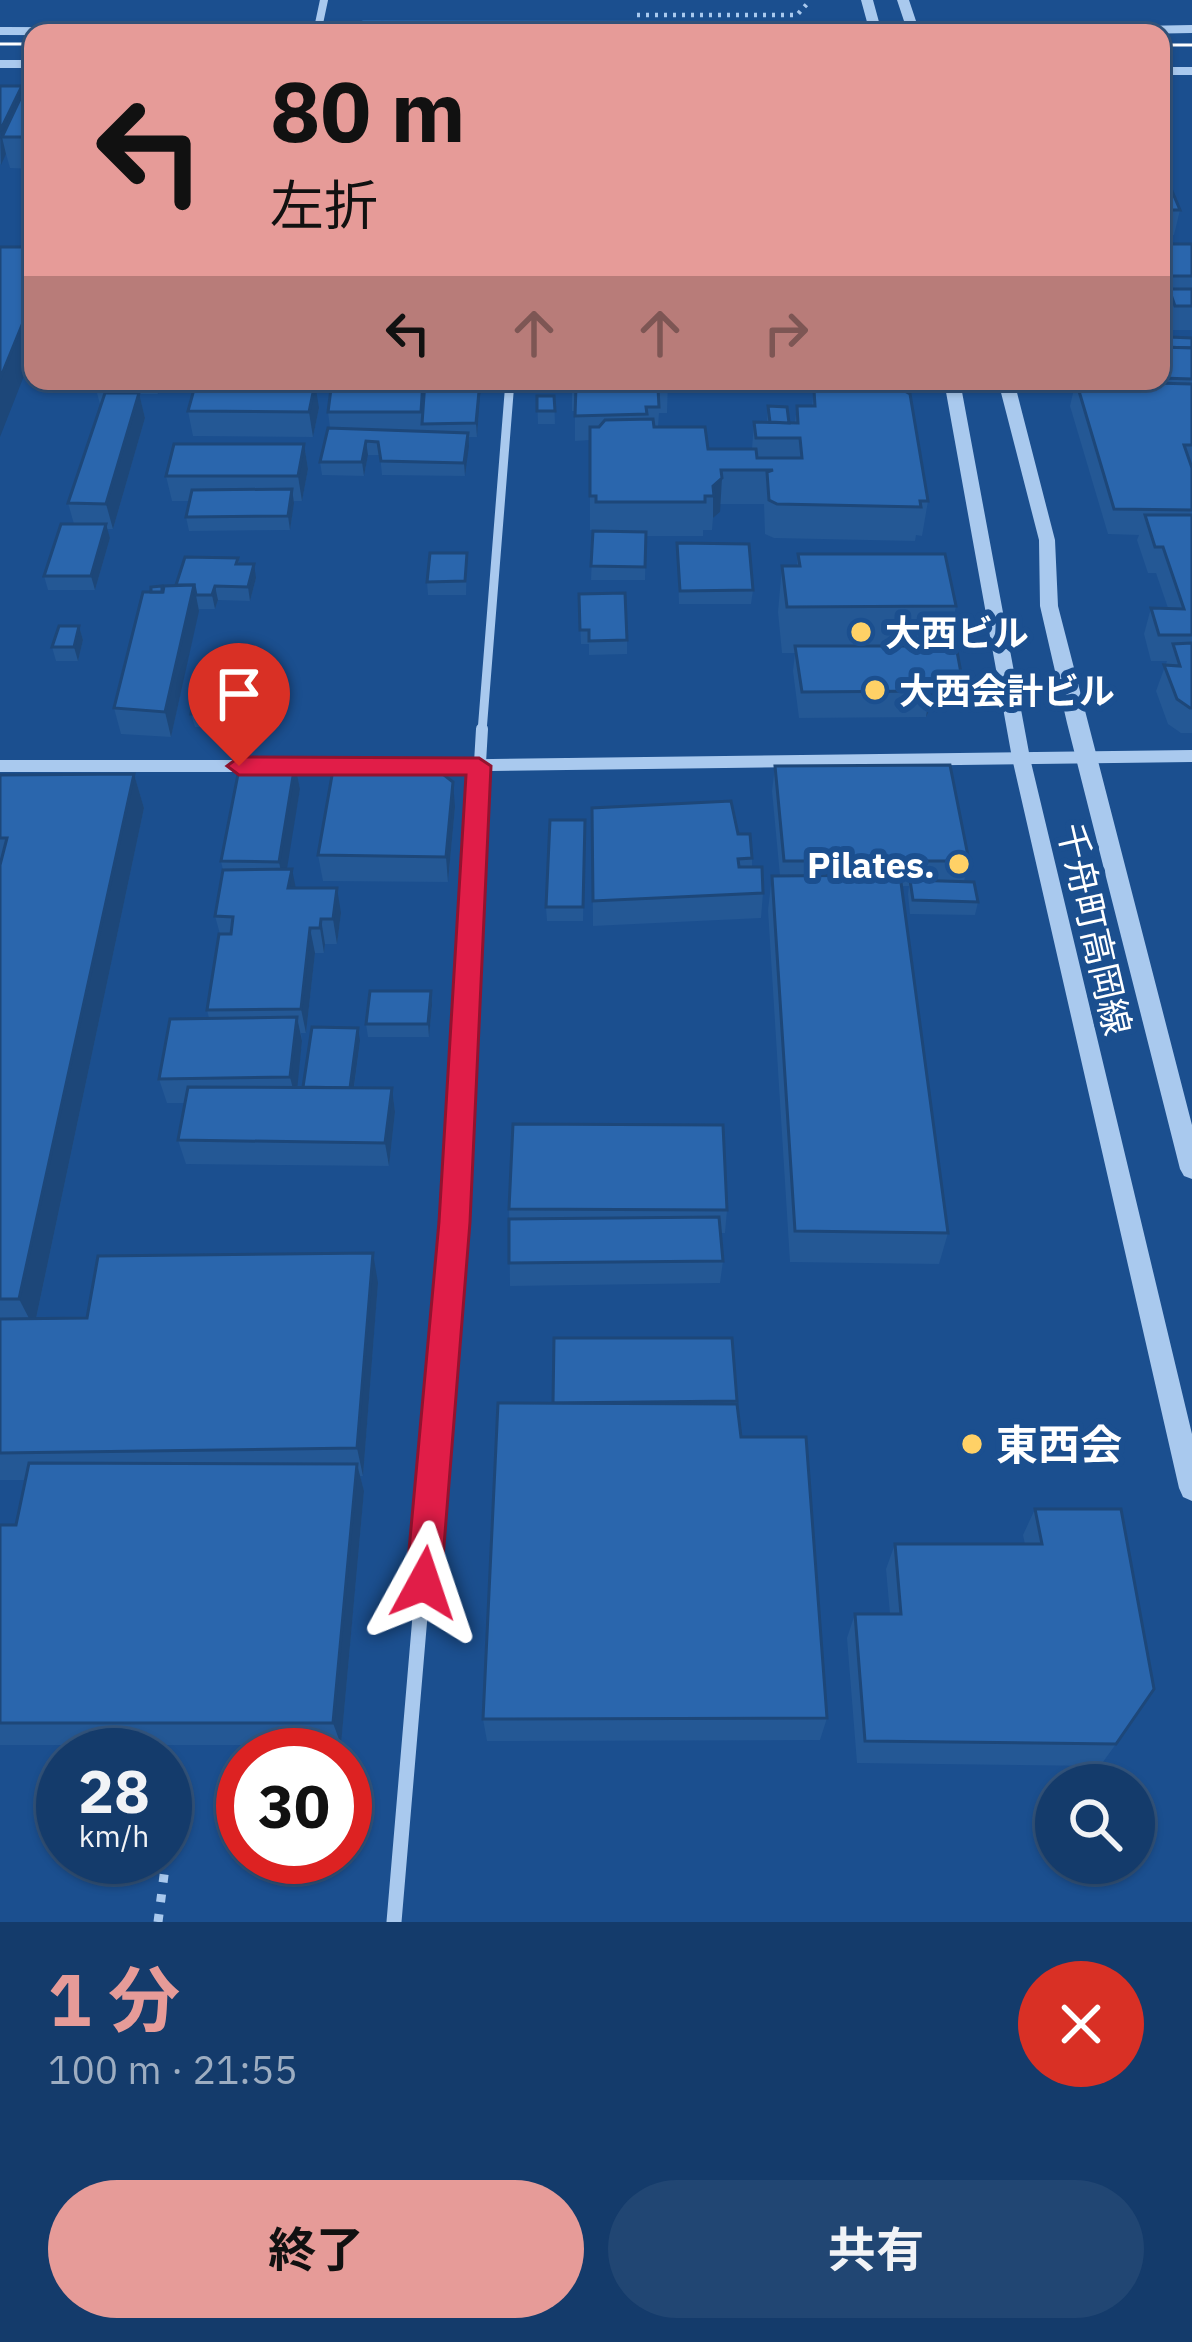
<!DOCTYPE html>
<html lang="ja">
<meta charset="utf-8">
<style>
body{margin:0;font-family:"IBM Plex Sans","Noto Sans JP",sans-serif;background:#214673;color:#f1f3f6;height:100vh;display:flex;flex-direction:column;font-size:45px;white-space:nowrap}
*{box-sizing:border-box;margin:0}
p{font-size:39px;color:#9dadc1}
.icon{flex:none;width:66px;height:66px;fill:none;stroke:currentColor;stroke-width:2;stroke-linecap:round;stroke-linejoin:round}
.map{position:relative;height:1922px;overflow:hidden}
.sheet{display:flex;flex-direction:column;background:#143b6b;flex:1}
.sheet>*{flex:none}
.hud{position:absolute;left:24px;top:24px;width:1146px;height:366px;border-radius:24px;box-shadow:0 3px 9px #0004,0 0 0 3px #33557e;background:#e69b98;color:#111;overflow:hidden}
.fabs{position:absolute;left:1035px;top:1764px;display:grid;gap:24px}
.fabs a{display:grid;place-items:center;width:120px;height:120px;border-radius:50%;background:#143b6b;box-shadow:0 3px 9px #0004,0 0 0 3px #33557e;font-size:60px}
.speed{position:absolute;left:36px;top:1728px;display:flex;gap:24px;font-size:60px;font-weight:700;text-align:center}
.speed>*{display:grid;place-content:center;width:156px;height:156px;border-radius:50%;background:#143b6b;box-shadow:0 3px 9px #0004,0 0 0 3px #33557e;line-height:1}
.speed small{font-size:30px;font-weight:400}
.speed .limit{border:18px solid #d22;background:#fff;color:#111}
.pin{position:absolute;display:grid;place-items:center;width:102px;height:102px;color:#fff;margin:-123px -51px;border-radius:50% 50% 50% 0;rotate:-45deg;box-shadow:0 0 12px #0007}
.pin .icon{rotate:45deg}
.me{position:absolute;width:132px;margin:-66px;rotate:5deg;stroke-linejoin:round;filter:drop-shadow(0 0 9px #0008)}
.turn{display:flex;align-items:center;gap:42px;height:252px;padding:0 48px;font-size:54px}
.turn .icon{width:156px;height:156px;stroke-width:2.5}
.turn b{display:block;font-size:84px;line-height:102px}
.lanes{display:flex;align-items:center;height:114px;padding:0 48px;background:#0003;justify-content:center;gap:60px;direction:ltr}
.lanes .off{opacity:.35}
.round{display:grid;place-items:center;flex:none;width:126px;height:126px;border-radius:63px;background:#214673}
.head{display:flex;align-items:center;justify-content:space-between;height:204px;padding:0 48px}
h1{font-size:72px;font-weight:700;line-height:90px;color:#e69b98}
.button{display:flex;gap:24px;margin-top:auto;padding:24px 48px}
.button a{flex:1;height:138px;border-radius:72px;background:#e69b98;color:#111;font-size:48px;font-weight:700;line-height:138px;text-align:center}
.button a+a{background:#214673;color:#f1f3f6}
.map>svg:first-child{display:block}
.green{fill:#2461a8}
.lines{fill:none;stroke-linecap:round;stroke-linejoin:round}
.path-far1{stroke:#a9c9ee;stroke-width:4.5;stroke-dasharray:3 6;stroke-linecap:butt}
.path{stroke:#a9c9ee;stroke-width:9;stroke-dasharray:8 12;stroke-linecap:butt}
.minor-far3{stroke:#a9c9ee;stroke-width:8}
.minor-far2{stroke:#a9c9ee;stroke-width:9}
.minor-far1{stroke:#a9c9ee;stroke-width:12}
.minor{stroke:#a9c9ee;stroke-width:15}
.tertiary{fill:#a9c9ee;fill-rule:evenodd}
.tram{stroke:#fff;stroke-width:3}
.wall{fill:#245895}
.shaded-wall{fill:#1d4779}
.building{fill:#2a66ad;stroke:#1d4779;stroke-width:3}
.route{fill:#e11d48;stroke:#92132f;stroke-width:3}
.poi-dot{fill:#ffd166;stroke:#1b4f8f;stroke-width:4.5}
.labels{text-anchor:middle;dominant-baseline:central;stroke-width:12;stroke-linejoin:round;paint-order:stroke}
.poi-label{font-size:36px;font-weight:bold;fill:#fff;stroke:#1b4f8f;text-anchor:start}
.street-label{font-size:36px;fill:#fff;stroke:#1b4f8f}
.near-poi-label{font-size:42px;font-weight:bold;fill:#fff;stroke:#1b4f8f;text-anchor:start}
</style>
<div class="map">
<svg width="1192" height="1922" viewBox="0 0 1192 1922">
<rect width="100%" height="100%" fill="#1b4f8f"/>
<!-- green -->
<polygon class="green" points="363,20 810,21 811,23 357,24"/>
<g class="lines">
<!-- path-far1 -->
<polyline class="path-far1" points="637,15 797,15 807,4"/>
<!-- path -->
<polyline class="path" points="158,1922 172,1813"/>
<!-- minor-far3 -->
<g class="minor-far3">
<polyline points="0,31 601,33"/>
<polyline points="317,33 324,0"/>
<polyline points="968,33 1192,29"/>
<polyline points="0,64 33,64"/>
</g>
<!-- minor-far2 -->
<polyline class="minor-far2" points="482,732 510,381"/>
<!-- minor-far1 -->
<g class="minor-far1">
<polyline points="0,766 255,766"/>
<polyline points="281,766 345,766"/>
<polyline points="419,766 1192,756"/>
<polyline points="451,1255 482,729"/>
</g>
<!-- minor -->
<polyline class="minor" points="394,1922 451,1252"/>
<!-- tertiary -->
<g class="tertiary">
<polygon points="861,0 873,0 882,33 870,33"/>
<polygon points="897,0 909,0 920,33 908,33"/>
<rect x="1161" y="67" width="31" height="8"/>
<polygon points="944,381 960,381 1030,758 1192,1434 1192,1501 1183,1497 1179,1488 1012,758"/>
<polygon points="998,381 1014,381 1055,540 1058,606 1192,1125 1192,1179 1184,1176 1180,1169 1067,723 1040,606 1039,540"/>
</g>
<!-- tram -->
<g class="tram">
<polyline points="0,44 33,44"/>
<polyline points="1161,45 1192,45"/>
</g>
</g>
<!-- wall -->
<g class="wall">
<polygon points="33,78 33,169 10,168 6,154 0,165 0,86 22,86 23,92"/>
<polygon points="1161,143 1167,156 1162,169 1180,210 1174,235 1161,235"/>
<polygon points="1161,244 1192,244 1192,330 1169,330 1162,313 1166,301 1161,301"/>
<polygon points="1161,325 1170,337 1192,338 1192,733 1181,733 1168,724 1156,691 1167,661 1151,661 1144,634 1151,608 1168,608 1156,573 1148,573 1137,540 1139,535 1108,534 1070,406 1073,393 1070,381 1161,381"/>
<polygon points="52,381 162,381 158,394 139,394 145,418 113,529 107,529 110,538 95,590 48,590 44,576 74,524 68,503 101,404 100,404 97,393 55,393"/>
<polygon points="332,381 481,381 477,437 469,437 465,476 382,475 380,455 368,455 364,476 322,475 320,462 330,428 328,412"/>
<polygon points="668,381 667,413 659,413 658,427 708,449 752,449 754,422 767,422 768,406 789,423 795,423 797,406 812,406 814,390 826,389 826,385 928,501 922,536 916,535 915,541 774,538 765,534 764,504 720,504 720,512 713,518 712,530 703,530 703,536 646,536 645,580 591,580 593,531 596,530 590,530 590,440 575,441 575,411 572,411 572,386"/>
<polygon points="537,396 554,396 555,424 538,424"/>
<polygon points="319,408 313,437 193,436 188,411"/>
<polygon points="304,444 308,469 302,501 294,501 290,530 189,531 186,517 190,501 172,501 166,476"/>
<polygon points="677,543 753,590 751,604 679,604"/>
<polygon points="467,553 466,595 428,595 427,582"/>
<polygon points="798,554 956,606 948,646 963,684 958,709 930,709 926,717 799,718 793,671 795,653 782,653 778,612 782,566 797,566"/>
<polygon points="238,558 239,564 256,578 250,601 218,600 215,609 199,609 171,737 121,734 114,708 151,592 176,585"/>
<polygon points="579,594 627,640 627,654 589,655 589,644 581,644"/>
<polygon points="79,626 83,640 78,661 56,661 52,647"/>
<polygon points="265,658 268,672 260,726 195,727 191,714"/>
<polygon points="295,764 300,789 286,869 295,888 341,913 337,944 325,944 324,953 315,953 306,1033 301,1033 302,1041 297,1087 303,1087 360,1041 354,1088 392,1088 395,1112 389,1166 186,1164 178,1140 185,1103 167,1103 159,1079 209,1018 207,1010 220,934 215,916 223,870 221,861"/>
<polygon points="775,766 969,861 964,881 978,902 975,915 910,914 908,894 909,886 902,886 948,1233 939,1264 790,1262 768,910 772,876 780,876 772,791"/>
<polygon points="134,774 144,808 36,1319 87,1318 378,1283 363,1476 360,1476 364,1491 341,1745 0,1745 0,1525 16,1525 25,1480 0,1480 0,775"/>
<polygon points="455,807 448,882 323,881 318,855"/>
<polygon points="592,808 738,834 752,858 752,867 763,893 761,918 593,926"/>
<polygon points="585,820 583,921 547,921 546,907"/>
<polygon points="431,991 432,1005 429,1037 368,1037 366,1024"/>
<polygon points="509,1209 727,1210 725,1233 721,1233 723,1261 720,1283 510,1286"/>
<polygon points="737,1401 741,1437 827,1718 820,1740 487,1741 483,1719 498,1403"/>
<polygon points="1035,1509 1116,1744 1100,1766 857,1763 847,1638 855,1614 890,1614 886,1569 895,1544 1025,1544 1023,1535"/>
</g>
<!-- shaded-wall -->
<g class="shaded-wall">
<polygon points="22,86 28,109 2,137 6,154 1,165 0,131"/>
<polygon points="33,298 33,353 0,437 0,379"/>
<polygon points="155,381 162,381 158,394"/>
<polygon points="480,381 481,381 477,437 476,423"/>
<polygon points="315,383 319,408 313,437 309,412"/>
<polygon points="139,393 145,418 113,529 106,504"/>
<polygon points="468,433 469,446 465,476 464,463"/>
<polygon points="366,441 368,455 364,476 362,462"/>
<polygon points="304,444 308,469 302,501 298,476"/>
<polygon points="722,478 720,512 713,518 713,486"/>
<polygon points="292,489 294,503 290,530 288,516"/>
<polygon points="106,524 110,538 95,590 91,576"/>
<polygon points="254,564 256,578 250,601 248,587"/>
<polygon points="194,585 199,611 171,737 165,712"/>
<polygon points="215,586 218,600 215,609 212,595"/>
<polygon points="79,626 83,640 78,661 74,647"/>
<polygon points="265,658 268,672 260,726 258,712"/>
<polygon points="935,683 930,709 926,717 930,691"/>
<polygon points="295,764 300,789 284,887 279,862"/>
<polygon points="134,774 144,808 34,1328 19,1299"/>
<polygon points="453,782 455,807 448,882 446,857"/>
<polygon points="292,869 297,894 288,888"/>
<polygon points="337,888 341,913 337,944 333,919"/>
<polygon points="321,919 325,944 324,953 320,928"/>
<polygon points="310,928 315,953 306,1033 301,1009"/>
<polygon points="431,991 432,1005 429,1037 428,1024"/>
<polygon points="297,1017 302,1041 296,1101 290,1077"/>
<polygon points="358,1028 360,1041 352,1101 350,1088"/>
<polygon points="392,1088 395,1112 389,1166 385,1143"/>
<polygon points="373,1253 378,1283 363,1476 357,1448"/>
<polygon points="357,1464 364,1491 341,1745 333,1723"/>
</g>
<!-- building -->
<g class="building">
<polygon points="30,78 33,78 33,137 2,137"/>
<polygon points="0,86 22,86 0,131"/>
<polygon points="1161,165 1180,210 1161,210"/>
<rect x="1161" y="244" width="31" height="32"/>
<polygon points="0,247 33,247 33,298 0,379"/>
<polygon points="1169,289 1192,289 1192,306 1175,306"/>
<polygon points="1161,325 1166,326 1170,337 1192,338 1192,348 1161,347"/>
<polygon points="1161,347 1192,348 1192,379 1161,378"/>
<polygon points="332,381 423,381 421,412 328,412"/>
<polygon points="425,381 480,381 476,423 422,424"/>
<polygon points="572,381 668,381 668,388 658,388 659,407 646,407 647,414 575,416 576,386 572,386"/>
<polygon points="1076,381 1192,384 1192,445 1184,445 1192,468 1192,510 1114,509"/>
<polygon points="196,382 315,383 309,412 188,411"/>
<polygon points="99,383 116,383 114,390 96,391"/>
<polygon points="826,385 903,390 910,394 928,501 920,501 921,507 777,504 769,500 767,472 773,470 721,470 722,478 713,486 714,496 705,496 705,502 596,502 596,496 590,496 590,427 599,427 605,420 653,419 654,427 705,427 708,449 756,449 757,458 802,458 800,438 756,438 754,422 798,423 797,406 815,406 814,390 827,389"/>
<polygon points="105,393 139,393 106,504 68,503"/>
<polygon points="537,396 554,396 555,411 537,411"/>
<polygon points="768,406 787,407 789,423 770,422"/>
<polygon points="328,428 468,433 464,463 381,461 378,442 366,441 362,462 320,462"/>
<polygon points="174,444 304,444 298,476 166,476"/>
<polygon points="292,489 288,516 186,517 192,490"/>
<polygon points="1145,515 1192,515 1192,635 1159,635 1151,608 1184,609 1163,547 1155,547"/>
<polygon points="61,524 106,524 91,576 44,576"/>
<polygon points="593,531 646,532 645,567 591,566"/>
<polygon points="677,543 749,544 753,590 680,591"/>
<polygon points="430,553 467,553 465,581 427,582"/>
<polygon points="798,554 945,554 956,606 787,607 782,566 800,566"/>
<polygon points="185,557 238,558 236,564 254,564 248,587 215,586 212,595 196,595 194,585 176,585"/>
<polygon points="194,585 165,712 114,708 143,592 163,592 164,586"/>
<polygon points="162,586 162,592 151,592 151,587"/>
<polygon points="625,593 627,640 589,641 589,630 580,630 579,594"/>
<polygon points="59,626 79,626 74,647 52,647"/>
<polygon points="1192,643 1192,708 1190,708 1177,699 1164,665 1180,666 1173,644"/>
<polygon points="795,646 956,646 963,684 935,683 930,691 802,692"/>
<polygon points="265,658 258,712 191,714 199,671 210,671 212,659"/>
<polygon points="240,764 295,764 279,862 221,861"/>
<polygon points="334,764 430,764 453,782 446,857 318,855"/>
<polygon points="950,765 969,861 784,861 775,766"/>
<polygon points="134,774 19,1299 0,1299 0,865 7,838 0,838 0,775"/>
<polygon points="731,801 738,834 750,834 752,858 738,859 739,867 762,867 763,893 593,901 592,808"/>
<polygon points="550,820 585,820 583,907 546,907"/>
<polygon points="292,869 288,888 337,888 333,919 321,919 320,928 310,928 301,1009 207,1010 219,934 231,934 233,917 215,916 223,870"/>
<polygon points="900,875 948,1233 795,1231 772,876"/>
<polygon points="910,880 974,882 978,902 913,900"/>
<polygon points="370,991 431,991 428,1024 366,1024"/>
<polygon points="297,1017 290,1077 159,1079 170,1019"/>
<polygon points="312,1027 358,1028 350,1088 303,1087"/>
<polygon points="188,1087 392,1088 385,1143 178,1140"/>
<polygon points="513,1124 723,1125 727,1210 509,1209"/>
<polygon points="719,1217 723,1261 509,1263 509,1219"/>
<polygon points="373,1253 357,1448 0,1453 0,1319 87,1318 98,1256"/>
<polygon points="554,1338 732,1338 737,1401 553,1403"/>
<polygon points="498,1403 737,1404 741,1437 806,1437 827,1718 483,1719"/>
<polygon points="29,1463 357,1464 333,1723 0,1723 0,1525 16,1525"/>
<polygon points="1035,1509 1121,1509 1154,1689 1116,1744 865,1741 855,1614 901,1614 895,1544 1042,1544"/>
</g>
<!-- route -->
<polygon class="route" points="239,757 479,758 491,766 470,1222 441,1583 436,1595 424,1600 411,1595 406,1583 439,1222 466,775 239,775 227,766"/>
<!-- markers -->
<g class="poi-dot">
<circle cx="861" cy="632" r="12"/>
<circle cx="875" cy="690" r="12"/>
<circle cx="959" cy="864" r="12"/>
<circle cx="972" cy="1444" r="12"/>
</g>
<g class="labels">
<!-- poi labels -->
<g class="poi-label">
<text x="885" y="632">大西ビル</text>
<text x="899" y="690">大西会計ビル</text>
<text x="935" y="864" text-anchor="end">Pilates.</text>
</g>
<!-- street labels -->
<g class="street-label">
<text transform="translate(1095 929) rotate(77)">千舟町高岡線</text>
</g>
<!-- near-poi labels -->
<g class="near-poi-label">
<text x="996" y="1444">東西会</text>
</g>
</g>
</svg>
<div class="fabs">
<a><svg class="icon" aria-label="search" viewBox="0 0 24 24"><circle cx="10" cy="10" r="6"/><path d="M15 15l6 6"/></svg></a>
</div>
<div class="speed"><div>28<small>km/h</small></div><div class="limit">30</div></div>
<div class="pin" style="left:239px;top:766px;background:#d93025"><svg class="icon" aria-label="arrive" viewBox="0 0 24 24"><path d="M6 21V4h12l-3 4 3 4H6"/></svg></div>
<svg class="me" style="left:424px;top:1583px" viewBox="-20 -20 40 40"><path d="M0-17L14 15 0 8-14 15z" fill="#e11d48" stroke="#fff" stroke-width="4"/></svg>
<div class="hud">
<div class="turn"><svg class="icon" aria-label="left" viewBox="0 0 24 24"><path d="M17 20v-9H6M10 6l-5 5 5 5"/></svg><div><b>80 m</b>左折</div></div>
<div class="lanes"><svg class="icon" aria-label="left" viewBox="0 0 24 24"><path d="M17 20v-9H6M10 6l-5 5 5 5"/></svg><svg class="icon off" aria-label="ahead" viewBox="0 0 24 24"><path d="M12 20V5M6 11l6-6 6 6"/></svg><svg class="icon off" aria-label="ahead" viewBox="0 0 24 24"><path d="M12 20V5M6 11l6-6 6 6"/></svg><svg class="icon off" aria-label="right" viewBox="0 0 24 24"><path d="M7 20v-9h11M14 6l5 5-5 5"/></svg></div>
</div>
</div>
<section class="sheet">
<div class="head"><div><h1>1 分</h1><p>100 m · 21:55</p></div><a class="round" style="background:#d93025;color:#fff"><svg class="icon" aria-label="close" viewBox="0 0 24 24"><path d="M6 6l12 12M18 6L6 18"/></svg></a></div>
<div class="button"><a>終了</a><a>共有</a></div>
</section>
